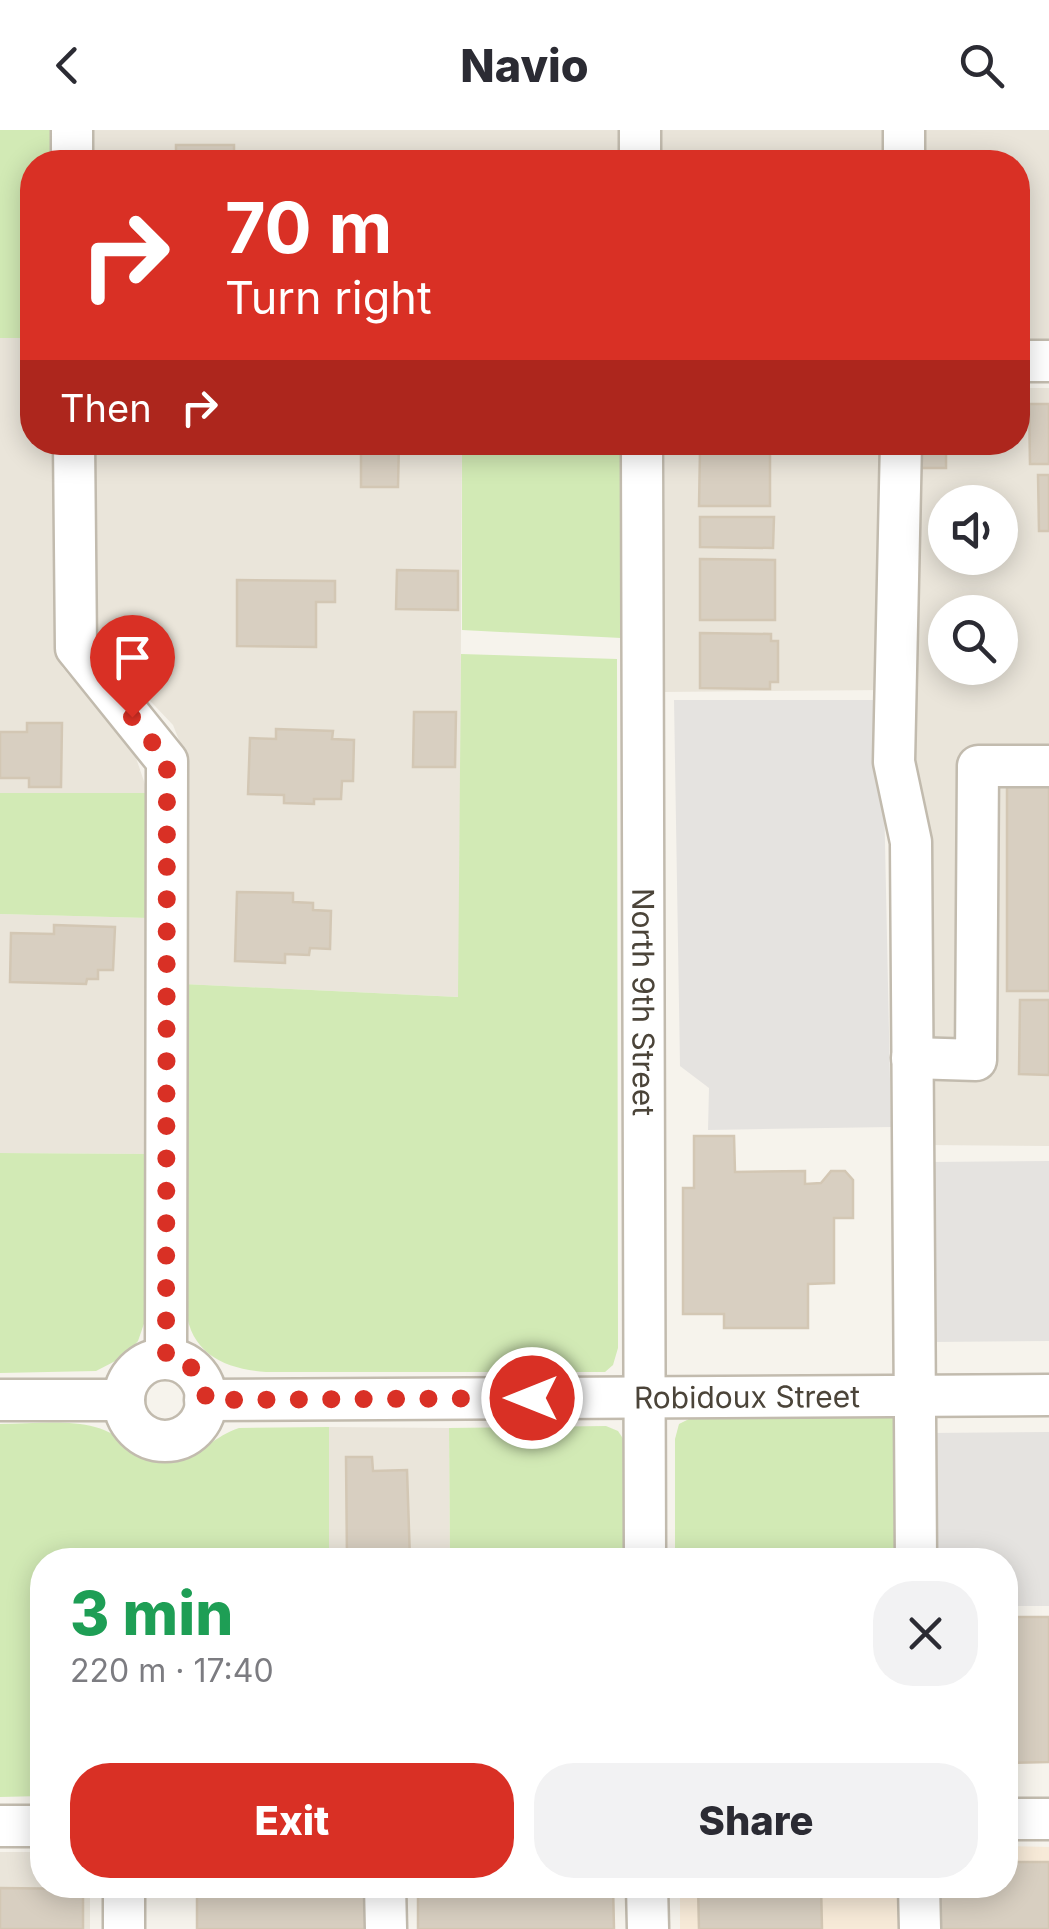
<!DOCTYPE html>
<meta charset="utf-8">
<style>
body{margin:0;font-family:Inter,sans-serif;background:#f2f2f3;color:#2b2b33;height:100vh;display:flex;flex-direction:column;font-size:38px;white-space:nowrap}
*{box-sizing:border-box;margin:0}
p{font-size:32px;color:#7c7c81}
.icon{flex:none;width:55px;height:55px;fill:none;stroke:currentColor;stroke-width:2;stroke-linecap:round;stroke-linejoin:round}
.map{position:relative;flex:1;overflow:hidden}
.sheet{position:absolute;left:30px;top:1418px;width:988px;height:350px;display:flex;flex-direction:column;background:#fff;border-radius:40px;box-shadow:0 5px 25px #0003}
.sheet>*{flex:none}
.banner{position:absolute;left:20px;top:20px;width:1010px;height:305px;border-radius:40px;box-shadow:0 5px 25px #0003;background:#d93025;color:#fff;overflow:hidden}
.buttons{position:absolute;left:928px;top:355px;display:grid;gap:20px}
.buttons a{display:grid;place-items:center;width:90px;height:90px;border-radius:50%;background:#fff;box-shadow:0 5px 25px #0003;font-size:50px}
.pin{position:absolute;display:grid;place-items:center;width:85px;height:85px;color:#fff;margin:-102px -42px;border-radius:50% 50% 50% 0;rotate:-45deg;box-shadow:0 0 10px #0007}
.pin .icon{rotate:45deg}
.me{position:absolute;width:110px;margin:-55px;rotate:270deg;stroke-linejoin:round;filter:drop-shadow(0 0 8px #0008)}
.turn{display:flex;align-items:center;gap:35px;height:210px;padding:0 40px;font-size:45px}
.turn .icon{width:130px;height:130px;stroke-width:2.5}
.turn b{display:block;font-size:70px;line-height:85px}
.then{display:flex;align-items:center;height:95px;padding:0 40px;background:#0003;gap:20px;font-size:38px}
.round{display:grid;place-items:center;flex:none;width:105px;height:105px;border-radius:40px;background:#f2f2f3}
.head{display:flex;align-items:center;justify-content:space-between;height:170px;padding:0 40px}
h1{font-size:60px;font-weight:800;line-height:75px;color:#1e9e55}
.action{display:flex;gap:20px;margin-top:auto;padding:20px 40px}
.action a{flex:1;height:115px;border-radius:40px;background:#d93025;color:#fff;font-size:40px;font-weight:800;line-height:115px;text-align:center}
.action a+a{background:#f2f2f3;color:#2b2b33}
header{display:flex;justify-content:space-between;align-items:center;height:130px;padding:0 40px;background:#fff;font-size:45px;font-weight:800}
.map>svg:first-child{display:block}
.residential{fill:#eae5da;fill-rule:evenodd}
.commercial{fill:#f7ead8}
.green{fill:#d2eab5}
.parking{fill:#e5e3e0}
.building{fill:#d8cfc1;stroke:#d3c7b4;stroke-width:2.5}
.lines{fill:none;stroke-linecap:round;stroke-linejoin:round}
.minor-casing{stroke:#c2bbae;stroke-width:45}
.minor{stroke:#fff;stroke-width:40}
.route{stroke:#d93025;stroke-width:18;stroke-dasharray:0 32.4}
.labels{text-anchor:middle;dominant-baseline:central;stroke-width:9;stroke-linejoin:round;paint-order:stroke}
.street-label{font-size:30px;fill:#4b4439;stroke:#fff}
</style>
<header><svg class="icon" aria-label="back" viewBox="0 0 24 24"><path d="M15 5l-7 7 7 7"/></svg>Navio<svg class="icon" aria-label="search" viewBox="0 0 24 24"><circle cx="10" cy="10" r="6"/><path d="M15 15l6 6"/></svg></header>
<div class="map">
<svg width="1049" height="1799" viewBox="0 0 1049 1799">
<rect width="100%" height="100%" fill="#f6f3ec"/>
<!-- residential -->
<g class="residential">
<rect x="93" y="0" width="528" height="32"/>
<polygon points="660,0 1049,0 1049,215 1018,215 1018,32 660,32"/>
<polygon points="0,208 32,208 32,312 54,313 56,514 62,537 134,622 148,663 0,663"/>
<path d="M1018 258H1049V1016L926 1015 908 594 911 313 1018 312ZM945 372H1000V428H945ZM945 482H1000V538H945Z"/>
<polygon points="94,313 462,313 459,867 183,854 184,623 173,595 99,517 94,498"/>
<polygon points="665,313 887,313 885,560 664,562"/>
<polygon points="0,784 148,788 149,1024 0,1023"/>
<polygon points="329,1297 449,1298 450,1430 329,1430"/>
<polygon points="0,1722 42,1722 42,1755 100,1755 90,1767 90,1799 0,1799"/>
</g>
<!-- commercial -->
<polygon class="commercial" points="1005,1716 1049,1717 1049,1799 680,1799 680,1755 1005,1755"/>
<!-- green -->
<g class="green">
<polygon points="0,0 52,0 52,32 32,32 32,208 0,208"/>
<polygon points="462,313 620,313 621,508 462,500"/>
<path d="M461 524 617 529 618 1218 613 1235 605 1242H266C225 1239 191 1224 186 1180L183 854 458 867Z"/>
<polygon points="0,663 148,663 148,788 0,784"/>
<polygon points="0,1023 149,1024 148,1182 138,1211 125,1226 96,1241 0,1243"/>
<polygon points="902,1286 902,1430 675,1430 675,1309 679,1294 693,1287"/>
<path d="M0 1294C30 1294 66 1289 95 1297 125 1305 143 1331 175 1328 200 1326 216 1305 239 1298L329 1297V1430H42V1666L0 1667Z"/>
<polygon points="606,1296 618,1301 626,1313 626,1430 450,1430 449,1298"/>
</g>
<!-- parking -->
<g class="parking">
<polygon points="674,570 882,570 891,997 708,1000 709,958 680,936"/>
<polygon points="1049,1031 1049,1211 933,1212 931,1032"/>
<polygon points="1049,1302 1049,1476 1005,1476 1005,1430 929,1430 929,1303"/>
</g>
<!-- building -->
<g class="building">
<rect x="176" y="15" width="58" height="17"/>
<polygon points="481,22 509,23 509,32 481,32"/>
<polygon points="1029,274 1049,274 1049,334 1030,334"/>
<polygon points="361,312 399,312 398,357 361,357"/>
<rect x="917" y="312" width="29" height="26"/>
<polygon points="700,321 770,321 770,376 699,376"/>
<polygon points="1038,345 1049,345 1049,401 1039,401"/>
<polygon points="700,387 774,387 773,418 700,417"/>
<polygon points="700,429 775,430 775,490 700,490"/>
<polygon points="397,440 458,441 458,480 396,479"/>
<polygon points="237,450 335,451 335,472 316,472 316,517 237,516"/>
<polygon points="700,503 771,504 771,511 778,511 778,552 770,552 770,559 700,558"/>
<polygon points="414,582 456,582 455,637 413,637"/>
<polygon points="27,593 62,593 61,657 29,657 29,648 0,648 0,602 27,602"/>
<polygon points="276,599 333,601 332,609 354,610 353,651 342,651 341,669 314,669 314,674 284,673 284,665 248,664 250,608 276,609"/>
<rect x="1007" y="653" width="42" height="208"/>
<polygon points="237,762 293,763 293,772 313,773 313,780 331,781 330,819 310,818 309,825 285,824 285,833 235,831"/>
<polygon points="54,795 115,797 113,840 98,840 98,849 87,849 86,854 10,852 11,803 54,804"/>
<polygon points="1020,870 1049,870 1049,945 1019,944"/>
<polygon points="694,1006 734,1006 735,1042 805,1041 805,1054 821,1053 831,1041 845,1041 853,1050 853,1088 834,1088 834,1153 808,1154 808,1198 724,1198 724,1184 683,1184 683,1058 694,1058"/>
<polygon points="346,1327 372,1327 373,1341 407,1340 410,1430 347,1430"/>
<polygon points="1005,1487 1049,1487 1049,1632 1005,1633"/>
<polygon points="1005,1732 1049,1732 1049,1799 935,1799 935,1764 949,1764 949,1755 1005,1755"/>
<rect x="197" y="1755" width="173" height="44"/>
<polygon points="450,1755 613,1755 614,1799 418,1799 418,1760 450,1760"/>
<polygon points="698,1755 821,1755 822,1799 699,1799"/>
<polygon points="0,1758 83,1759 83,1799 0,1799"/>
</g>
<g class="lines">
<defs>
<g id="minor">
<polyline points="72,0 72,32"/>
<polyline points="640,0 640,32"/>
<polyline points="904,32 904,1"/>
<polyline points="1018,231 1049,231"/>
<polyline points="74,312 76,518 167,631 166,1228"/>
<path id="s1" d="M642 312 645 1430"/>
<polyline points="901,312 894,632 911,712 916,1430"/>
<polyline points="912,928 976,930 978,636 1049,636"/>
<circle cx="165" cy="1270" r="41"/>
<polyline points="0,1270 124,1270"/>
<path id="s2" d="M205 1270 1049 1265"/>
<polyline points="1005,1689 1049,1689"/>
<polyline points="0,1696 42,1696"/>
<polyline points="385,1755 386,1799"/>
<polyline points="647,1755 648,1799"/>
<polyline points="919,1755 920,1799"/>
<polyline points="124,1799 124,1755"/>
</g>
</defs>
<!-- minor casing -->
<use href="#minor" class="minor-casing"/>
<!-- minor -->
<use href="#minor" class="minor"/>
</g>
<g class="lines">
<!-- route -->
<path class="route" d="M132 587 167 631 166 1228C191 1231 204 1245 206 1270L532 1268"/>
</g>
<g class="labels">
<!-- street labels -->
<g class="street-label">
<text stroke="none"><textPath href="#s1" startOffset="560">North 9th Street</textPath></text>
<text stroke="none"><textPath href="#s2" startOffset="542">Robidoux Street</textPath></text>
</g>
</g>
</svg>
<div class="buttons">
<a><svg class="icon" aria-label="sound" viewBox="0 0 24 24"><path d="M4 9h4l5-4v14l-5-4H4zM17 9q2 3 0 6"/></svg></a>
<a><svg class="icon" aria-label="search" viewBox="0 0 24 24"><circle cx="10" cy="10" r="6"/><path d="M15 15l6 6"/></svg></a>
</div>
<div class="pin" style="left:132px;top:587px;background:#d93025"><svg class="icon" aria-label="arrive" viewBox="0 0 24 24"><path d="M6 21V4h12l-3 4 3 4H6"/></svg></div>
<svg class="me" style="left:532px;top:1268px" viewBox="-20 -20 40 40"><circle r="17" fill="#d93025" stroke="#fff" stroke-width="3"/><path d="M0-11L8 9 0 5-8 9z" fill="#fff"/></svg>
<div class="banner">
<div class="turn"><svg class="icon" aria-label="right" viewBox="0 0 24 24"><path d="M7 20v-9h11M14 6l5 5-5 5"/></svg><div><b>70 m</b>Turn right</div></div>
<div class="then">Then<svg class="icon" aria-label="right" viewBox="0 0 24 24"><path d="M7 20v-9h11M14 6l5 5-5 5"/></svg></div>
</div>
<section class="sheet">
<div class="head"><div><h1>3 min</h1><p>220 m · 17:40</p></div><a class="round"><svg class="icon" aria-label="close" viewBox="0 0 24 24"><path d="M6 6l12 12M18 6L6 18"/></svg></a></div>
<div class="action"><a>Exit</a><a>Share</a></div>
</section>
</div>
